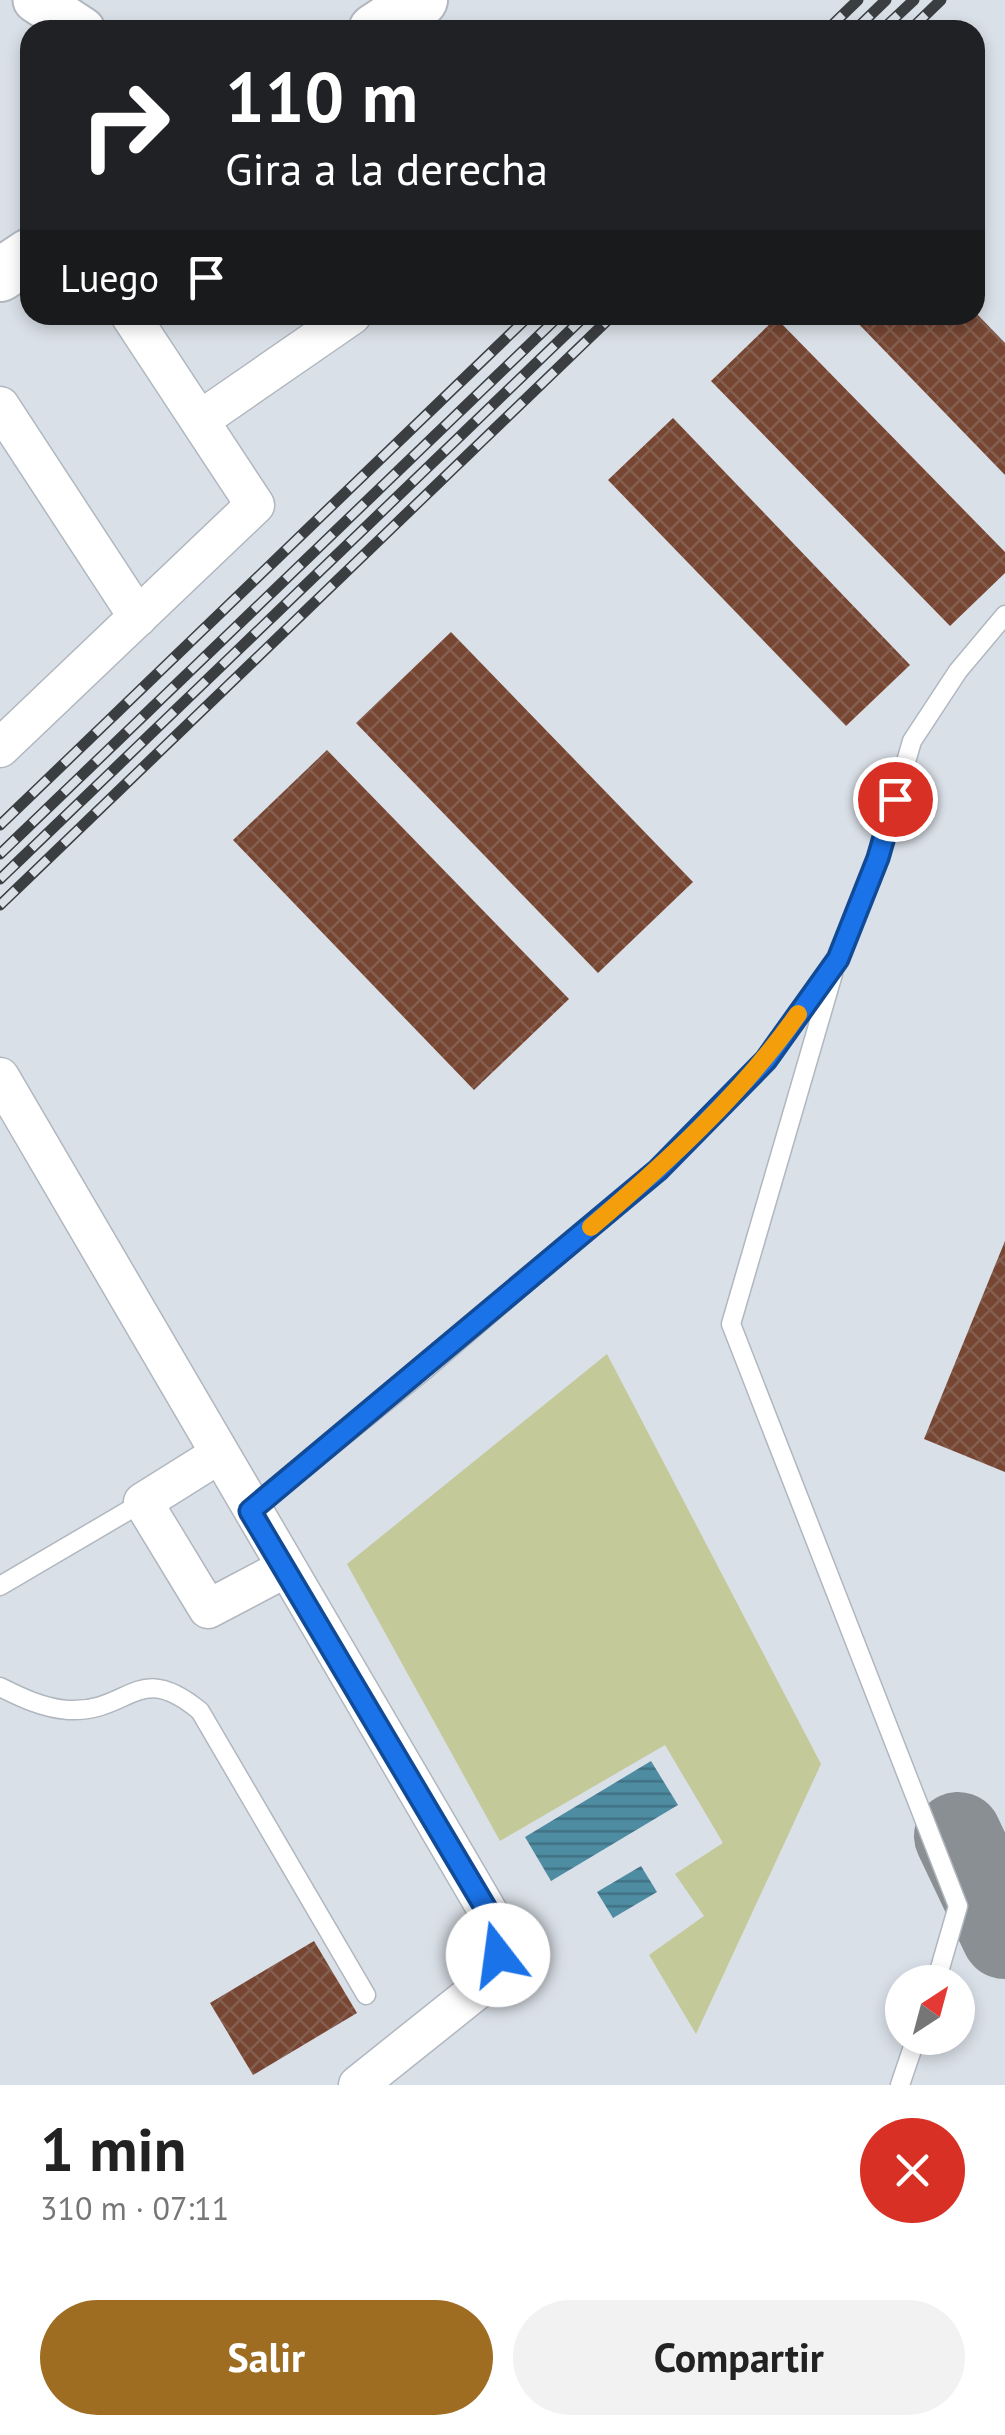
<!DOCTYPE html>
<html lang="es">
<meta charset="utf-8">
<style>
body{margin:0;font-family:"PT Sans",sans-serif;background:#f2f2f2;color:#222;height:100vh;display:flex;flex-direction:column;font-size:38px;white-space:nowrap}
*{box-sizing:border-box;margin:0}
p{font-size:32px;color:#767676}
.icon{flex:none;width:55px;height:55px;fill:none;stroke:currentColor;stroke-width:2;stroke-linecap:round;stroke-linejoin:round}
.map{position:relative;height:2085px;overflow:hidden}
.drawer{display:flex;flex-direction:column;background:#fff;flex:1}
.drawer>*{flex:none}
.banner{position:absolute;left:20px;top:20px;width:965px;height:305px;border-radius:30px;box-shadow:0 5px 15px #0003;background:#202124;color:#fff;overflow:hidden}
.needle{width:65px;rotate:36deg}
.buttons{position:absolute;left:885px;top:1965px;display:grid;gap:20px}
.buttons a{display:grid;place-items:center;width:90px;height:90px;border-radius:50%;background:#fff;box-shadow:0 5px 15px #0003;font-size:50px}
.pin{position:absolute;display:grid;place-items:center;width:85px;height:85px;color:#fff;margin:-42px;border:5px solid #fff;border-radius:50%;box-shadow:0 2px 10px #0007}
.me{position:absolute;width:110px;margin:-55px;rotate:345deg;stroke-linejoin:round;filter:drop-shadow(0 0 8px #0008)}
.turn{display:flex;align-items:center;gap:35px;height:210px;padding:0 40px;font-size:45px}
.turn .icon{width:130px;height:130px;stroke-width:2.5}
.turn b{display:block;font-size:70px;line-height:85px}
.then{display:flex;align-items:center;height:95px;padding:0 40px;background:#0003;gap:20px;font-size:38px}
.round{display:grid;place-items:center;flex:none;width:105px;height:105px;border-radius:52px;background:#f2f2f2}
.head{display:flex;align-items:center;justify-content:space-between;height:170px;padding:0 40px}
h1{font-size:60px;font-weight:600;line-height:75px}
.primary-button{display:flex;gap:20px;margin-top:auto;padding:20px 40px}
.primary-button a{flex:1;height:115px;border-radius:60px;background:#9f6d22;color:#fff;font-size:40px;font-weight:600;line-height:115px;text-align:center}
.primary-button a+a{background:#f2f2f2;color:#222}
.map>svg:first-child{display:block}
.grass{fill:#c3c999}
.water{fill:url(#water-rules)}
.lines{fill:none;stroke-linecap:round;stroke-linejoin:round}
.taxiway{stroke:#8a8f94;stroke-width:88}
.building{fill:url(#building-cross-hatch)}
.service-casing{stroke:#b1b7bf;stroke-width:21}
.minor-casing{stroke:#b1b7bf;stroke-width:41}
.tertiary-casing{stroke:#b1b7bf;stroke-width:49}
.secondary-casing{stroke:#b1b7bf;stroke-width:56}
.service{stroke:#fff;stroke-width:18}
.minor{stroke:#fff;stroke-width:38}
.tertiary{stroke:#fff;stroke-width:45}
.secondary{stroke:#fff;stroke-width:52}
.rail-casing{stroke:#3b3e41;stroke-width:11}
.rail{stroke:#dae0e8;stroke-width:8;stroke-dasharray:22;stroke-linecap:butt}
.route-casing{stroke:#114b97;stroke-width:25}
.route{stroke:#1a73e8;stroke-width:18}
.slow{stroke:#f59e0b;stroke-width:18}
</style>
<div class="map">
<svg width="1005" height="2085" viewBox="0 0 1005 2085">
<defs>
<pattern id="water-rules" width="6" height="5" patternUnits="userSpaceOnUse" patternTransform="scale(2.5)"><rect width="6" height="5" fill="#4e8ca2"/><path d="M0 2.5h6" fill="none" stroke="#417284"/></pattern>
<pattern id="building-cross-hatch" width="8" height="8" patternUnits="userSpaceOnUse" patternTransform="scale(2.5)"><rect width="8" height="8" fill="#764633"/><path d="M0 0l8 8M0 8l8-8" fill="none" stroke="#845e4f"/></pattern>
</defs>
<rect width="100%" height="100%" fill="#dae0e8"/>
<!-- grass -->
<polygon class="grass" points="607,1354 821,1764 696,2034 649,1955 704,1916 675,1874 723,1843 665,1745 500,1841 347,1564"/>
<!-- water -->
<g class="water">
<polygon points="651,1761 678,1805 551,1881 525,1837"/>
<polygon points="641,1866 657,1892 613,1918 597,1892"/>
</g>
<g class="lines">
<!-- taxiway -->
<polyline class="taxiway" points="958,1836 1005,1935"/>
</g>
<!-- building -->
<g class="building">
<polygon points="975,312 1005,343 1005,475 850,315"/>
<polygon points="776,318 1005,552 1005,573 950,626 711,381"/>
<polygon points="673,418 910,665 846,726 608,480"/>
<polygon points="451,632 693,882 598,973 356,723"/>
<polygon points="327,750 569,999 474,1090 233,840"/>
<polygon points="1005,1241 1005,1472 924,1439"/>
<polygon points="314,1941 357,2013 253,2075 210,2003"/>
</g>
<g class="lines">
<defs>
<g id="service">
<polyline points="833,974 731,1324 958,1906 936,1982"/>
<polyline points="252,1510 426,1369 658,1169 766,1060 837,959 878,858 912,741 958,671 1005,615"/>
<polyline points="0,1586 143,1502"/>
<path d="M0 1687C22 1698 43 1708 68 1710 131 1713 137 1659 200 1711L366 1995"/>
<polyline points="900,2085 916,2038"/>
</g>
<g id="minor">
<polyline points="0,406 138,617"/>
<polyline points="200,420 352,315"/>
<polyline points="0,748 255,505 130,315"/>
<polyline points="0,1077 494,1922 498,1955 487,1982 358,2085"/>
<polyline points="218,1455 143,1502 208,1609 284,1569"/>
</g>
<polyline id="tertiary" points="36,0 82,30"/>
<g id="secondary">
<polyline points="375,30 421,0"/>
<polyline points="0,275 30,255"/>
</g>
</defs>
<!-- service casing -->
<use href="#service" class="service-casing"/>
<!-- minor casing -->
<use href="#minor" class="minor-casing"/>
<!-- tertiary casing -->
<use href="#tertiary" class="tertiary-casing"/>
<!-- secondary casing -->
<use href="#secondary" class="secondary-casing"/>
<!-- service -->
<use href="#service" class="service"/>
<!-- minor -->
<use href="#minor" class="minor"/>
<!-- tertiary -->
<use href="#tertiary" class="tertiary"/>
<!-- secondary -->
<use href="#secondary" class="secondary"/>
<defs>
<g id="rail">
<polyline points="827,30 858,0"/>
<polyline points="855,30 886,0"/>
<polyline points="882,30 914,0"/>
<polyline points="910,30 941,0"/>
<polyline points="0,825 530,315"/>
<polyline points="0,854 560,315"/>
<polyline points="0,879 586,315"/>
<polyline points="0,905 613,315"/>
</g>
</defs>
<!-- rail casing -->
<use href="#rail" class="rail-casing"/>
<!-- rail -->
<use href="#rail" class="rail"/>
</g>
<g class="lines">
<defs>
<polyline id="route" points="498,1955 497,1933 488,1912 250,1511 658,1170 766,1060 838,959 878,858 895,799"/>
</defs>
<!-- route casing -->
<use href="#route" class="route-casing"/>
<!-- route -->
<use href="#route" class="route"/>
<!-- slow -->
<path class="slow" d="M591 1227C666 1163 741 1095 798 1014"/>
</g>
</svg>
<div class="buttons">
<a><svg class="needle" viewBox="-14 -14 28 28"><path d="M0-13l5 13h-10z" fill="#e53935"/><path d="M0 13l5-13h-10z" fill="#767676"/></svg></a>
</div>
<div class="pin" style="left:895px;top:799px;background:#d93025"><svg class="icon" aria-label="arrive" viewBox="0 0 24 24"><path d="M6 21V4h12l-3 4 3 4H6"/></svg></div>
<svg class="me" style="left:498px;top:1955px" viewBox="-20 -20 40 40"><circle r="19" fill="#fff"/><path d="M0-13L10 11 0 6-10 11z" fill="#1a73e8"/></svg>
<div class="banner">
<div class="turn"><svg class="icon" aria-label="right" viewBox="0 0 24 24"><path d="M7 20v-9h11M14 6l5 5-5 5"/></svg><div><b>110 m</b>Gira a la derecha</div></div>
<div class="then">Luego<svg class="icon" aria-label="arrive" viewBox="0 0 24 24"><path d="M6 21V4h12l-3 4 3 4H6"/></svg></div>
</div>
</div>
<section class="drawer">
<div class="head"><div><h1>1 min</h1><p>310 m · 07:11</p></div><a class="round" style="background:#d93025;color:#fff"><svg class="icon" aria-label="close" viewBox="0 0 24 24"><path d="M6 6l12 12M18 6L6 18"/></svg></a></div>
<div class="primary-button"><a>Salir</a><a>Compartir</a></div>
</section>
